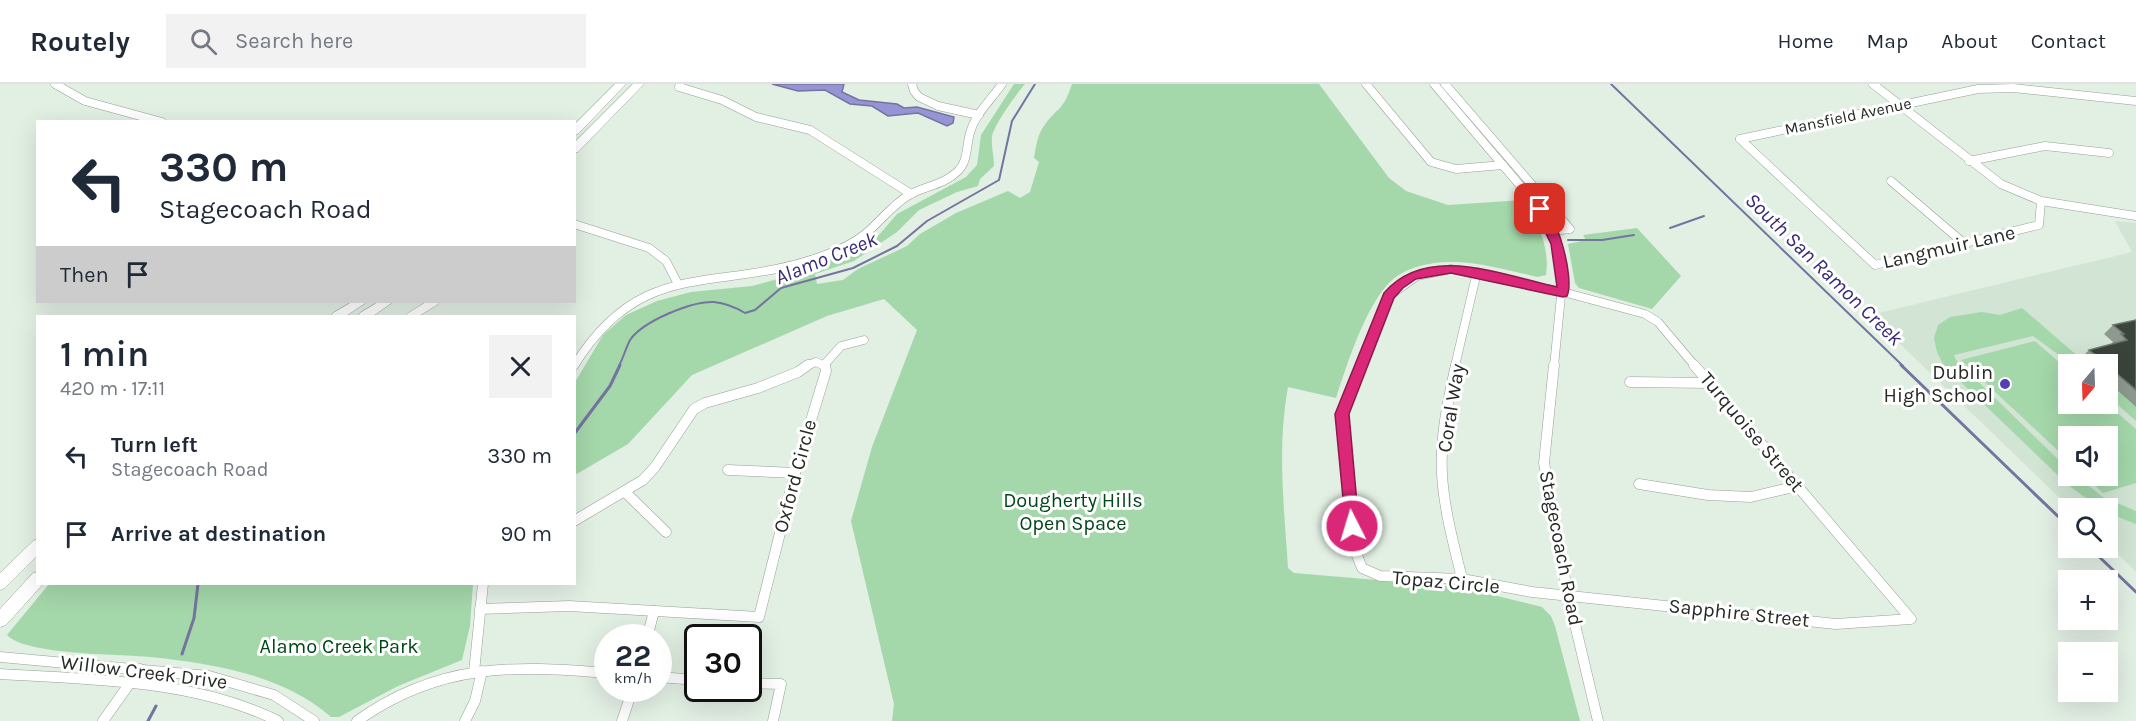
<!DOCTYPE html>
<meta charset="utf-8">
<style>
body{margin:0;font-family:Karla,sans-serif;background:#f2f2f3;color:#1f2937;height:100vh;display:flex;flex-direction:column;font-size:22px;white-space:nowrap}
*{box-sizing:border-box;margin:0}
p{font-size:20px;color:#747a83}
.icon{flex:none;width:33px;height:33px;fill:none;stroke:currentColor;stroke-width:2;stroke-linecap:round;stroke-linejoin:round}
.map{position:relative;flex:1;overflow:hidden}
.details{position:absolute;left:36px;top:231px;width:540px;height:270px;display:flex;flex-direction:column;background:#fff;border-radius:0px;box-shadow:0 6px 24px #0002}
.details>*{flex:none}
.hud{position:absolute;left:36px;top:36px;width:540px;height:183px;border-radius:0px;box-shadow:0 6px 24px #0002;background:#fff;color:#1f2937;overflow:hidden}
.needle{width:39px;rotate:199deg}
.tools{position:absolute;left:2058px;top:270px;display:grid;gap:12px}
.tools a{display:grid;place-items:center;width:60px;height:60px;border-radius:0px;background:#fff;box-shadow:0 6px 24px #0002;font-size:30px}
.speed{position:absolute;left:594px;top:540px;display:flex;gap:12px;font-size:30px;font-weight:700;text-align:center}
.speed>*{display:grid;place-content:center;width:78px;height:78px;border-radius:50%;background:#fff;box-shadow:0 6px 24px #0002;line-height:1}
.speed small{font-size:15px;font-weight:400}
.speed .limit{border:3px solid #111;border-radius:9px;background:#fff;color:#111}
.pin{position:absolute;display:grid;place-items:center;width:51px;height:51px;color:#fff;margin:-26px;border-radius:12px;box-shadow:0 3px 9px #0006}
.me{position:absolute;width:66px;margin:-33px;rotate:355deg;stroke-linejoin:round;filter:drop-shadow(0 0 4px #0008)}
.turn{display:flex;align-items:center;gap:21px;height:126px;padding:0 24px;font-size:27px}
.turn .icon{width:78px;height:78px;stroke-width:2.5}
.turn b{display:block;font-size:42px;line-height:51px}
.then{display:flex;align-items:center;height:57px;padding:0 24px;background:#0003;gap:12px;font-size:22px}
.round{display:grid;place-items:center;flex:none;width:63px;height:63px;border-radius:0px;background:#f2f2f3}
.overview{display:flex;align-items:center;justify-content:space-between;height:102px;padding:0 24px}
h1{font-size:36px;font-weight:600;line-height:45px}
ul{padding:0;list-style:none}
li{display:flex;align-items:center;gap:18px;height:78px;padding:0 24px}
li div{flex:1}
li b{display:block;font-size:22px}
li em{font-style:normal}
header{display:flex;align-items:center;gap:36px;box-sizing:border-box;height:84px;padding:0 30px;background:#fff;border-bottom:2px solid #e0e1e3}
header strong{font-size:28px}
nav{display:flex;gap:33px;margin-inline-start:auto;font-size:21px}
.search{width:420px;height:54px;background:#f2f2f3;display:flex;align-items:center;gap:15px;box-sizing:border-box;padding:0 21px;border-radius:0px;color:#747a83;font-size:22px}
.map>svg:first-child{display:block}
.built{fill:#d2e5d4;fill-rule:evenodd}
.green{fill:#a4d7aa}
.water{fill:#9694d5;stroke:#7474a0;stroke-width:1.5}
.lines{fill:none;stroke-linecap:round;stroke-linejoin:round}
.stream-far1{stroke:#7474a0;stroke-width:2}
.stream{stroke:#7474a0;stroke-width:3}
.minor-far1-casing{stroke:#95a196;stroke-width:9}
.minor-casing{stroke:#95a196;stroke-width:11}
.secondary-casing{stroke:#95a196;stroke-width:1}
.minor-far1{stroke:#fff;stroke-width:8}
.minor{stroke:#fff;stroke-width:10}
.secondary{fill:#fff;fill-rule:evenodd}
.wall{fill:#8e9a8f}
.building{fill:#3a443b;stroke:#6c776d;stroke-width:1.5}
.route{fill:#db2777;stroke:#8e194d;stroke-width:1.5}
.poi-dot{fill:#543fb7;stroke:#fff;stroke-width:2}
.labels{text-anchor:middle;dominant-baseline:central;stroke-width:6;stroke-linejoin:round;paint-order:stroke}
.far-street-label{font-size:16px;fill:#252a25;stroke:#fff}
.street-label{font-size:20px;fill:#252a25;stroke:#fff}
.poi-label{font-size:20px;fill:#252a25;stroke:#fff;text-anchor:end}
.park-label{font-size:20px;fill:#004718;stroke:#fff}
.water-label{font-size:21px;font-style:italic;fill:#372b78;stroke:#fff}
</style>
<header>
<strong>Routely</strong>
<div class="search"><svg class="icon" aria-label="search" viewBox="0 0 24 24"><circle cx="10" cy="10" r="6"/><path d="M15 15l6 6"/></svg>Search here</div>
<nav><a>Home</a><a>Map</a><a>About</a><a>Contact</a></nav>
</header>
<div class="map">
<svg width="2136" height="637" viewBox="0 0 2136 637">
<rect width="100%" height="100%" fill="#e2efe3"/>
<!-- built -->
<path class="built" d="M2115 137 2136 139V488L2108 460V424H2070L1870 231 2132 168ZM2068 280H2108V320H2068ZM2068 352H2108V392H2068Z"/>
<!-- green -->
<g class="green">
<path d="M1014 0H1025C1017 9 993 42 992 53 991 63 994 72 994 82L980 95 978 102 957 108 919 126 897 148 854 177 815 190 817 200 843 196 858 185 907 162 920 150 956 129 1008 107 1020 114 1030 108 1039 78 1034 74C1036 64 1037 51 1044 42 1058 22 1063 28 1072 0H1319L1389 94 1406 107 1448 121 1523 116C1538 139 1550 163 1546 191L1538 193C1511 187 1483 179 1456 178 1434 177 1407 182 1391 197 1366 220 1346 283 1336 314L1288 303C1277 364 1284 422 1288 484L1294 489 1460 503 1542 523 1551 532 1555 542 1580 637H892L894 620 851 437 872 363 917 246 884 215 827 232 692 291 628 360 575 391 574 300 603 251 626 231 657 217 691 208 752 202 785 193 860 163 879 151 897 130 966 93 977 81 981 51Z"/>
<polygon points="1637,144 1681,192 1652,225 1579,204 1575,199 1568,160 1586,156 1583,151"/>
<polygon points="2022,224 2087,280 2071,280 2033,252 1954,271 1956,276 2068,385 2068,392 2076,392 2103,413 2136,427 2136,440 2108,429 2108,424 2100,424 2068,401 1944,282 1937,268 1934,254 1938,241 1950,233 1982,228 2000,231"/>
<polygon points="2035,257 2068,286 2068,320 2107,320 2136,345 2136,399 2103,409 2085,392 2108,392 2108,352 2068,352 2068,376 1961,276"/>
<polygon points="2108,298 2136,323 2136,337 2108,312"/>
<path d="M49 500H473L470 542 462 576 398 602 339 633H331C284 591 211 579 150 573 119 570 25 571 7 551Z"/>
</g>
<!-- water -->
<polygon class="water" points="772,0 844,0 842,8 859,16 897,20 904,24 917,23 954,33 953,39 947,42 918,29 888,32 872,22 850,20 825,6 798,7"/>
<g class="lines">
<!-- stream-far1 -->
<g class="stream-far1">
<polyline points="1611,0 1903,282"/>
<polyline points="1670,144 1704,132"/>
<polyline points="1568,156 1602,156 1634,151"/>
<path d="M619 282C623 274 626 264 630 256 643 237 692 217 714 218 726 219 735 223 745 229L755 226 781 204 853 184 897 162 927 137 999 96 1012 37 1035 0"/>
</g>
<!-- stream -->
<g class="stream">
<polyline points="1901,281 2068,442"/>
<polyline points="574,350 610,302 620,281"/>
<polyline points="2090,464 2136,508"/>
<polyline points="182,570 194,534 198,500"/>
<polyline points="148,637 156,622"/>
</g>
<defs>
<g id="minor-far1">
<polyline points="55,0 85,17 162,38"/>
<polyline points="680,0 679,3 722,16 756,33 810,46 911,110"/>
<polyline points="912,0 914,7 919,13 938,22 979,31"/>
<polyline points="1366,0 1431,78 1456,85 1503,81"/>
<polyline points="1434,0 1540,125 1557,160 1563,192 1554,282"/>
<polyline points="1445,0 1570,145 1552,147"/>
<polyline points="1873,0 2001,100 2041,117 2136,132"/>
<polyline points="1740,55 1978,5 2013,4 2136,17"/>
<polyline points="1740,55 1875,181 2039,141 2041,117"/>
<polyline points="1969,77 2045,62 2109,69"/>
<polyline points="1891,97 1966,161"/>
<polyline points="574,140 649,164 666,177 678,200"/>
<polyline points="411,232 434,218"/>
<polyline points="825,280 841,262 864,256"/>
<path d="M574 282C644 169 720 211 825 171 839 166 853 160 865 150 880 138 892 121 909 111 925 102 944 101 958 87 968 77 966 63 970 49 975 30 991 16 1002 0"/>
<polyline points="806,282 816,278 825,282"/>
<polyline points="1361,282 1389,212 1417,192 1451,185 1563,208 1645,230 1658,238 1695,282"/>
<polyline points="1455,282 1477,188"/>
</g>
<g id="minor">
<polyline points="1362,281 1342,330 1354,464 1362,484 1380,492 1462,495 1532,508 1836,540 1911,535 1694,281"/>
<path d="M1456 281C1448 316 1440 353 1442 390 1444 426 1454 461 1462 495"/>
<polyline points="1554,281 1544,379 1568,511 1598,637"/>
<polyline points="1630,298 1710,299"/>
<polyline points="728,386 795,389"/>
<polyline points="1639,400 1708,411 1751,413 1798,402"/>
<polyline points="625,408 666,448"/>
<polyline points="574,437 643,396 655,383 694,325 705,319 758,304 798,288 808,281"/>
<polyline points="480,525 569,522 759,533 795,389 826,287 825,281"/>
<polyline points="647,554 654,527"/>
<polyline points="0,573 209,592 274,611 314,637"/>
<polyline points="474,588 483,500"/>
<path d="M0 590C93 596 193 595 278 637"/>
<polyline points="658,593 698,596"/>
<polyline points="748,599 781,600 773,637"/>
<polyline points="103,637 140,585"/>
<path d="M357 637C438 579 513 581 608 589"/>
<polyline points="465,637 475,617 482,587"/>
<polyline points="622,637 633,604"/>
</g>
<g id="secondary">
<polygon points="615,0 626,0 578,50 574,51 574,41"/>
<polygon points="633,0 644,0 578,68 574,69 574,59"/>
<polygon points="352,218 367,218 346,232 331,232 333,229"/>
<polygon points="378,218 393,218 373,232 358,232 360,229"/>
<polygon points="38,455 38,471 5,504 0,506 0,489 33,457"/>
<polygon points="38,488 38,500 43,500 6,541 0,543 0,525 33,489"/>
</g>
</defs>
<!-- minor-far1 casing -->
<use href="#minor-far1" class="minor-far1-casing"/>
<!-- minor casing -->
<use href="#minor" class="minor-casing"/>
<!-- secondary casing -->
<use href="#secondary" class="secondary-casing"/>
<!-- minor-far1 -->
<use href="#minor-far1" class="minor-far1"/>
<!-- minor -->
<use href="#minor" class="minor"/>
<!-- secondary -->
<use href="#secondary" class="secondary"/>
</g>
<!-- wall -->
<polygon class="wall" points="2136,236 2136,323 2108,298 2108,280 2087,280 2080,275 2089,266 2112,260 2112,259 2113,258 2104,250 2113,241"/>
<!-- building -->
<polygon class="building" points="2136,236 2136,306 2108,282 2108,280 2089,266 2127,256 2121,250 2124,250 2113,241"/>
<!-- route -->
<path class="route" d="M1540 121C1557 127 1575 195 1567 212L1563 213 1451 189 1416 195 1403 204 1394 214 1349 330 1359 442 1352 448 1346 446 1335 330 1384 209C1427 159 1502 191 1557 203L1551 160 1534 125Z"/>
<!-- markers -->
<circle class="poi-dot" cx="2005" cy="300" r="6"/>
<g class="labels">
<!-- far-street labels -->
<g class="far-street-label">
<text transform="translate(1848 32) rotate(-12)">Mansfield Avenue</text>
</g>
<!-- street labels -->
<g class="street-label">
<text transform="translate(1949 163) rotate(-13)">Langmuir Lane</text>
<text transform="translate(1451 324) rotate(-81)">Coral Way</text>
<text transform="translate(1752 348) rotate(50)">Turquoise Street</text>
<text transform="translate(795 392) rotate(-75)">Oxford Circle</text>
<text transform="translate(1561 464) rotate(79)">Stagecoach Road</text>
<text transform="translate(1446 498) rotate(5)">Topaz Circle</text>
<text transform="translate(1739 529) rotate(6)">Sapphire Street</text>
<text transform="translate(144 588) rotate(7)">Willow Creek Drive</text>
</g>
<!-- poi labels -->
<g class="poi-label">
<text x="1993" y="288">Dublin<tspan x="1993" dy="23">High School</tspan></text>
</g>
<!-- park labels -->
<g class="park-label">
<text x="1073" y="416">Dougherty Hills<tspan x="1073" dy="23">Open Space</tspan></text>
<text x="339" y="562">Alamo Creek Park</text>
</g>
<!-- water labels -->
<g class="water-label">
<text transform="translate(826 174) rotate(-22)">Alamo Creek</text>
<text transform="translate(1824 185) rotate(44)">South San Ramon Creek</text>
</g>
</g>
</svg>
<div class="tools">
<a><svg class="needle" viewBox="-14 -14 28 28"><path d="M0-13l5 13h-10z" fill="#e53935"/><path d="M0 13l5-13h-10z" fill="#747a83"/></svg></a>
<a><svg class="icon" aria-label="sound" viewBox="0 0 24 24"><path d="M4 9h4l5-4v14l-5-4H4zM17 9q2 3 0 6"/></svg></a>
<a><svg class="icon" aria-label="search" viewBox="0 0 24 24"><circle cx="10" cy="10" r="6"/><path d="M15 15l6 6"/></svg></a>
<a>+</a>
<a>−</a>
</div>
<div class="speed"><div>22<small>km/h</small></div><div class="limit">30</div></div>
<div class="pin" style="left:1540px;top:125px;background:#d93025"><svg class="icon" aria-label="arrive" viewBox="0 0 24 24"><path d="M6 21V4h12l-3 4 3 4H6"/></svg></div>
<svg class="me" style="left:1352px;top:442px" viewBox="-20 -20 40 40"><circle r="17" fill="#db2777" stroke="#fff" stroke-width="3"/><path d="M0-11L8 9 0 5-8 9z" fill="#fff"/></svg>
<div class="hud">
<div class="turn"><svg class="icon" aria-label="left" viewBox="0 0 24 24"><path d="M17 20v-9H6M10 6l-5 5 5 5"/></svg><div><b>330 m</b>Stagecoach Road</div></div>
<div class="then">Then<svg class="icon" aria-label="arrive" viewBox="0 0 24 24"><path d="M6 21V4h12l-3 4 3 4H6"/></svg></div>
</div>
<section class="details">
<div class="overview"><div><h1>1 min</h1><p>420 m · 17:11</p></div><a class="round"><svg class="icon" aria-label="close" viewBox="0 0 24 24"><path d="M6 6l12 12M18 6L6 18"/></svg></a></div>
<ul>
<li><svg class="icon" aria-label="left" viewBox="0 0 24 24"><path d="M17 20v-9H6M10 6l-5 5 5 5"/></svg><div><b>Turn left</b><p>Stagecoach Road</p></div><em>330 m</em></li>
<li><svg class="icon" aria-label="arrive" viewBox="0 0 24 24"><path d="M6 21V4h12l-3 4 3 4H6"/></svg><div><b>Arrive at destination</b></div><em>90 m</em></li>
</ul>
</section>
</div>
